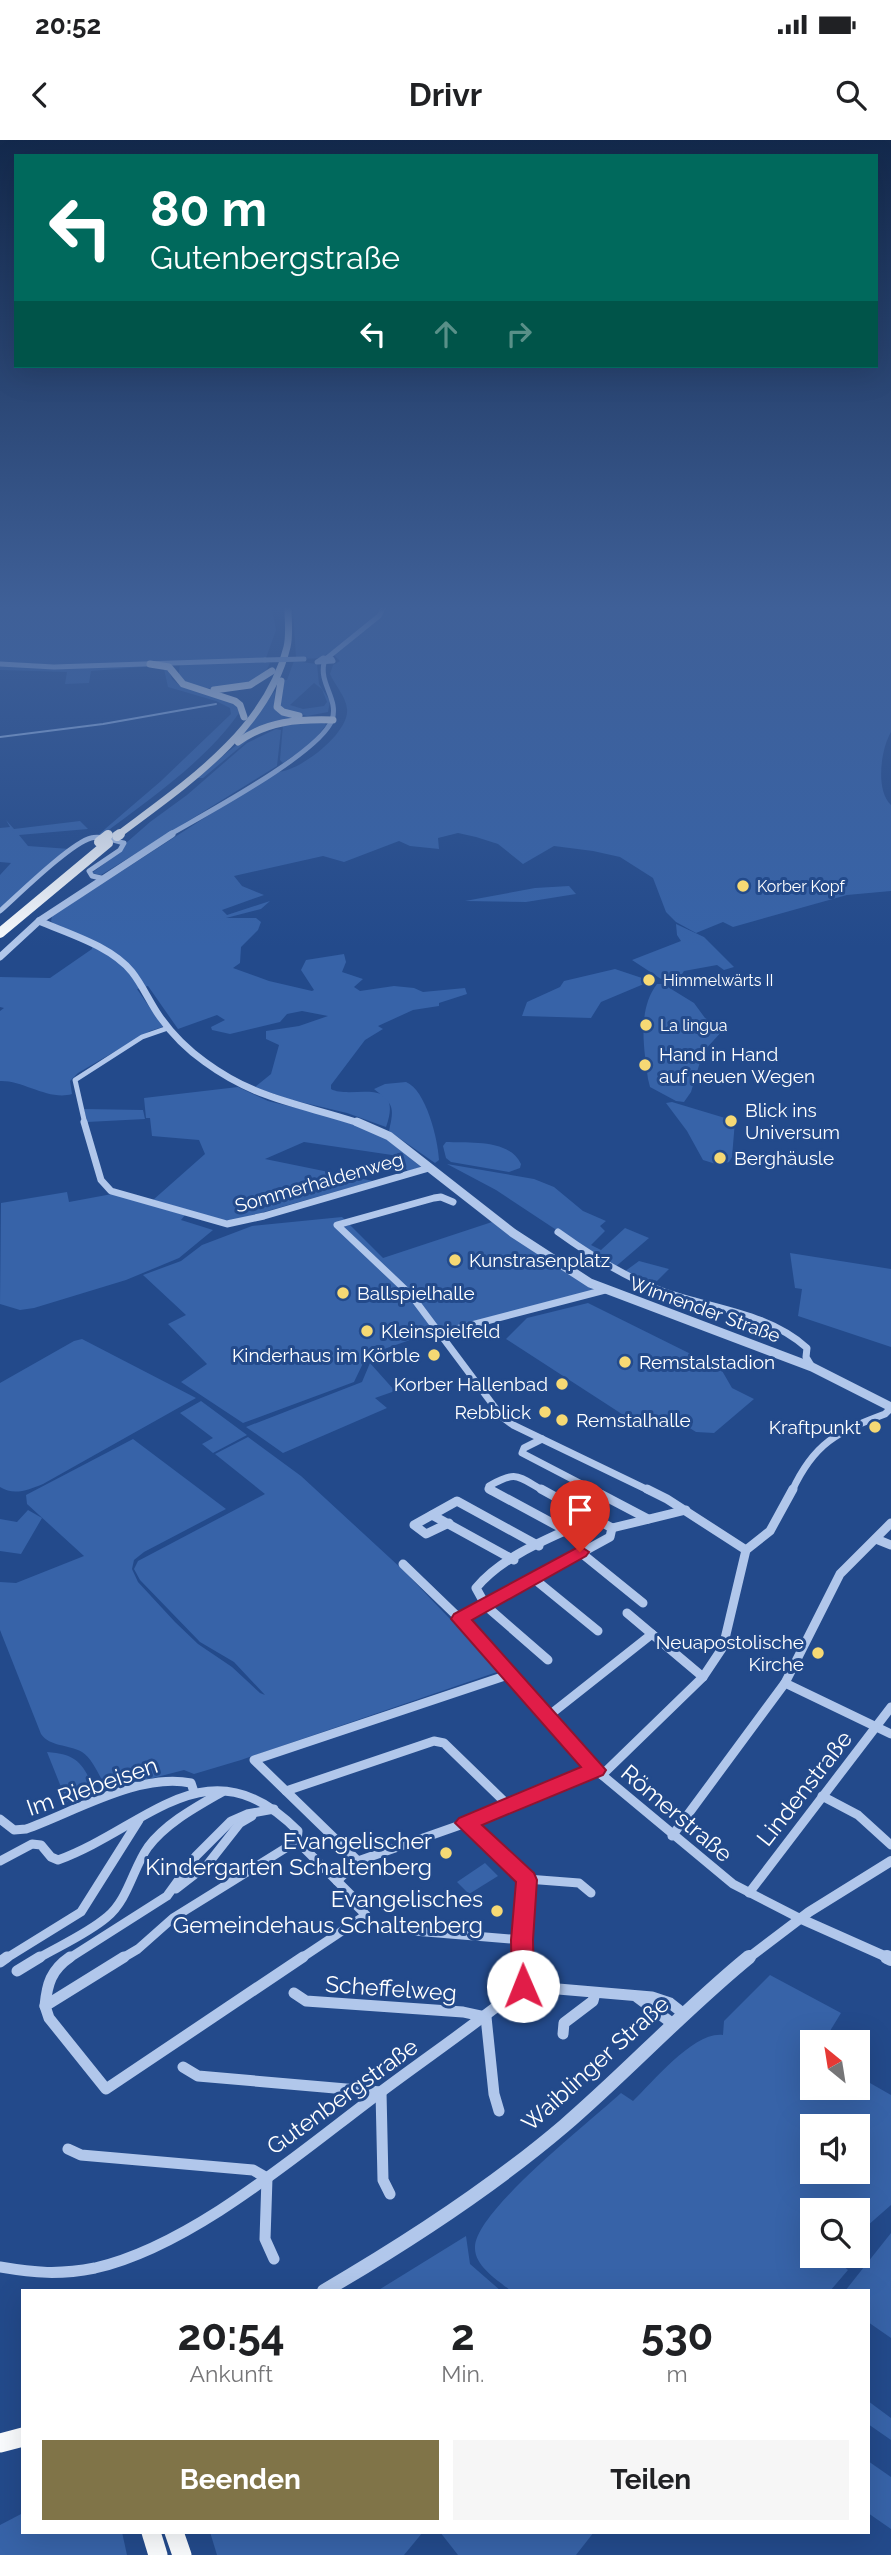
<!DOCTYPE html>
<html lang="de">
<meta charset="utf-8">
<style>
body{margin:0;font-family:Raleway,sans-serif;background:#f6f6f6;color:#202124;height:100vh;display:flex;flex-direction:column;font-size:26px;white-space:nowrap}
*{box-sizing:border-box;margin:0}
p{font-size:23px;color:#757577}
.icon{flex:none;width:38px;height:38px;fill:none;stroke:currentColor;stroke-width:2;stroke-linecap:round;stroke-linejoin:round}
.map{position:relative;flex:1;overflow:hidden}
.sheet{position:absolute;left:21px;top:2149px;width:849px;height:245px;display:flex;flex-direction:column;background:#fff;border-radius:0px;box-shadow:0 7px 28px #0002}
.sheet>*{flex:none}
.top-card{position:absolute;left:14px;top:14px;width:864px;height:214px;border-radius:0px;box-shadow:0 7px 28px #0002;background:#00695c;color:#fff;overflow:hidden}
.needle{width:46px;rotate:330deg}
.fabs{position:absolute;left:800px;top:1890px;display:grid;gap:14px}
.fabs a{display:grid;place-items:center;width:70px;height:70px;border-radius:0px;background:#fff;box-shadow:0 7px 28px #0002;font-size:35px}
.pin{position:absolute;display:grid;place-items:center;width:60px;height:60px;color:#fff;margin:-72px -30px;border-radius:50% 50% 50% 0;rotate:-45deg;box-shadow:0 0 7px #0007}
.pin .icon{rotate:45deg}
.me{position:absolute;width:77px;margin:-38px;rotate:359deg;stroke-linejoin:round;filter:drop-shadow(0 0 5px #0008)}
.turn{display:flex;align-items:center;gap:24px;height:147px;padding:0 21px;font-size:32px}
.turn .icon{width:91px;height:91px;stroke-width:2.5}
.turn b{display:block;font-size:49px;line-height:60px}
.lanes{display:flex;align-items:center;height:66px;padding:0 21px;background:#0003;justify-content:center;gap:35px;direction:ltr}
.lanes .off{opacity:.35}
.eta{display:flex;justify-content:space-evenly;align-items:center;height:119px;text-align:center}
.eta b{font-size:42px;font-weight:700;line-height:49px}
.cta{display:flex;gap:14px;margin-top:auto;padding:14px 21px}
.cta a{flex:1;height:80px;border-radius:0px;background:#807448;color:#fff;font-size:28px;font-weight:700;line-height:80px;text-align:center}
.cta a+a{background:#f6f6f6;color:#202124}
.status{display:flex;justify-content:space-between;align-items:center;height:49px;padding:0 35px;background:#fff;direction:ltr}
.status svg{height:19px;fill:currentColor}
header{display:flex;justify-content:space-between;align-items:center;height:91px;padding:0 21px;background:#fff;font-size:32px;font-weight:700}
.map>svg:first-child{display:block}
.green{fill:#3763a8;fill-rule:evenodd}
.lines{fill:none;stroke-linecap:round;stroke-linejoin:round}
.stream{stroke:#a5c1eb;stroke-width:2}
.minor-far3{stroke:#b1c7eb;stroke-width:5}
.minor-far2{stroke:#b1c7eb;stroke-width:7}
.minor-far1{stroke:#b1c7eb;stroke-width:9}
.minor{stroke:#b1c7eb;stroke-width:11}
.tertiary-far4{stroke:#b1c7eb;stroke-width:5}
.tertiary-far3{stroke:#b1c7eb;stroke-width:7}
.tertiary-far2{stroke:#b1c7eb;stroke-width:9}
.tertiary-far1{stroke:#b1c7eb;stroke-width:10}
.tertiary{stroke:#b1c7eb;stroke-width:14}
.trunk-far2{stroke:#fafcfe;stroke-width:7}
.trunk-far1{stroke:#fafcfe;stroke-width:10}
.trunk{stroke:#fafcfe;stroke-width:19}
.tertiary-bridge{stroke:#b1c7eb;stroke-width:5}
.trunk-bridge{stroke:#fafcfe;stroke-width:10}
.route{fill:#e11d48;stroke:#92132f;stroke-width:2}
.poi-dot{fill:#f6d974;stroke:#234a8b;stroke-width:2.5}
.labels{text-anchor:middle;dominant-baseline:central;stroke-width:6;stroke-linejoin:round;paint-order:stroke}
.far-poi-label{font-size:16px;fill:#fff;stroke:#234a8b;text-anchor:start}
.poi-label{font-size:19px;fill:#fff;stroke:#234a8b;text-anchor:start}
.street-label{font-size:19px;fill:#fff;stroke:#234a8b}
.near-street-label{font-size:23px;fill:#fff;stroke:#234a8b}
.near-poi-label{font-size:23px;fill:#fff;stroke:#234a8b;text-anchor:end}
</style>
<div class="status"><b>20:52</b><svg viewBox="0 0 49 12"><path d="M0 12V9h3v3zM5 12V6h3v6zM10 12V3h3v9zM15 12V0h3v12zM26 1h20v11H26zM47 4h2v5h-2z"/></svg></div>
<header><svg class="icon" aria-label="back" viewBox="0 0 24 24"><path d="M15 5l-7 7 7 7"/></svg>Drivr<svg class="icon" aria-label="search" viewBox="0 0 24 24"><circle cx="10" cy="10" r="6"/><path d="M15 15l6 6"/></svg></header>
<div class="map">
<svg width="891" height="2415" viewBox="0 0 891 2415">
<rect width="100%" height="100%" fill="#234a8b"/>
<!-- green -->
<g class="green">
<polygon points="0,469 272,469 276,490 266,518 82,526 0,522"/>
<path d="M293 469H380C371 483 340 508 324 516 316 520 305 518 296 518Z"/>
<path d="M386 469H891V592C881 609 875 650 891 665V751L847 755 733 787 723 782 696 793 676 782 666 772 653 738 620 717 593 711 554 706 523 724 498 704 476 697 458 693 438 698 439 709 410 706 399 701 344 722 323 716 234 736 242 746 264 755 222 770 227 775 270 761 261 769 226 778H256L261 782 258 790 241 807 240 823 233 828 269 841 312 851 314 850 301 830 306 820 344 814 346 822 342 832 363 839 354 847 360 851 394 846 414 848 423 852 465 848 467 854 439 863V866L413 870 378 886 383 889 365 900 331 945V949C350 960 405 934 386 987L347 973 288 959 255 947 271 934 279 905 266 899V891L299 886 328 876 302 871 287 874 280 882 230 894 212 890 211 887 225 880 217 875 178 889 148 846 137 849 163 887 150 891 78 933 70 941 72 954C49 961 23 940 0 941V871L4 868 0 867V837L50 838 92 809 93 802 55 785 51 781 52 776 276 632C298 633 350 593 347 569 346 557 335 545 330 534L333 525 340 521 333 514 385 472Z"/>
<polygon points="264,521 270,523 265,533 257,541 216,549 195,547 178,537 180,525"/>
<path d="M294 521 317 524 319 544 330 561 328 572 307 576 281 569 278 560 283 540H287ZM314 543 322 549 327 562 324 566 303 569 290 565Z"/>
<polygon points="0,525 155,526 91,531 89,543 65,544 67,532 0,530"/>
<path d="M164 529H168L172 539 179 545 238 565 239 573C204 623 149 659 101 696L98 695 161 641 231 574 230 568 216 561 168 547Z"/>
<polygon points="275,551 274,566 296,579 241,596"/>
<path d="M297 581H316L315 583 324 582 326 585 312 603 283 623 280 620 283 585 252 597 203 638H197C231 610 252 586 297 581Z"/>
<polygon points="276,589 281,590 277,626 101,735 92,733 123,709 126,703 150,682 187,655 247,603"/>
<polygon points="6,680 14,689 80,681 88,689 19,695 28,706 70,709 0,770 0,735 11,723 0,722 0,688 10,687"/>
<polygon points="569,746 576,754 526,762 465,761 535,748"/>
<polygon points="676,784 704,797 734,827 724,830 717,825 684,831 682,834 684,837 661,839 632,820 681,801 677,795"/>
<polygon points="615,829 651,841 601,862 591,878 522,876 527,862 560,847 564,841"/>
<path d="M657 844H663L694 863 705 878 724 889 703 912 691 952 684 962 676 961 650 947 648 939C644 909 637 870 657 844Z"/>
<path d="M406 942C426 950 438 999 439 1020L435 1023 389 991C395 966 393 964 374 949L385 944Z"/>
<polygon points="238,947 268,961 321,974 379,993 421,1027 408,1031 392,1015 304,1002 265,1019 373,1041 235,1080 223,1080 153,1060 205,1014 199,1000 152,996 150,978 146,978 144,958"/>
<polygon points="672,962 735,981 732,1017 729,1022 719,1025 703,1020 687,991 666,963"/>
<polygon points="84,969 143,970 145,979 87,982"/>
<path d="M446 1002C469 1003 510 999 521 1024L520 1028 509 1032 451 1022 446 1018 443 1006Z"/>
<polygon points="447,1024 534,1039 554,1047 583,1071 606,1081 600,1086 605,1091 591,1105 601,1110 625,1088 649,1098 614,1128 496,1050"/>
<polygon points="67,1052 69,1062 112,1054 185,1075 181,1080 213,1090 179,1118 126,1140 34,1168 20,1170 0,1164 1,1063"/>
<polygon points="342,1077 383,1118 492,1082 594,1150 433,1192 367,1215 354,1242 243,1283 181,1242 207,1224 168,1184 186,1175 143,1135 181,1121 202,1105 252,1086"/>
<polygon points="790,1113 891,1129 891,1207 798,1176 802,1149 795,1148"/>
<polygon points="639,1121 669,1129 654,1144 624,1132"/>
<polygon points="588,1163 721,1229 732,1248 754,1259 714,1293 696,1292 669,1275 645,1289 506,1199 527,1178"/>
<path d="M82 1199 196 1258 43 1344C28 1350 14 1356 0 1347V1243L74 1201Z"/>
<polygon points="370,1223 395,1251 375,1258 387,1268 283,1313 246,1287 362,1242"/>
<polygon points="201,1261 247,1295 213,1313 202,1304 213,1298 180,1273"/>
<path d="M248 1297 301 1336 403 1430 500 1531 241 1620 194 1634 184 1630 107 1650C101 1639 93 1619 82 1612 68 1604 50 1607 41 1594L0 1490V1442L16 1443 84 1416 27 1364 26 1355 133 1299 226 1369 144 1412 134 1420 132 1429 138 1442 175 1482 198 1504 232 1527 260 1553 265 1555 234 1522 200 1502 140 1440 134 1429 138 1421 265 1354 215 1314Z"/>
<polygon points="28,1370 42,1378 21,1414 0,1411 0,1379 17,1382"/>
<path d="M47 1612C79 1614 83 1625 96 1652L67 1662Z"/>
<polygon points="485,1723 498,1736 469,1754 457,1742"/>
<path d="M770 1835 841 1873 830 1891 838 1902H812V1948H858V1916L870 1923 863 1939 891 1955V2065L858 2094V2070H812V2116H831L848 2130 830 2151H511C498 2140 474 2126 475 2107 476 2070 591 1981 621 1953L633 1961C653 1942 694 1891 723 1895L724 1881ZM812 1986H858V2032H812Z"/>
<polygon points="891,2093 891,2198 868,2182 868,2151 845,2151"/>
<polygon points="466,2096 470,2124 501,2151 377,2151"/>
<polygon points="868,2261 891,2278 891,2300 868,2284"/>
<polygon points="868,2321 891,2337 891,2389 868,2373"/>
<polygon points="23,2373 23,2392 122,2392 127,2415 0,2415 0,2385"/>
<polygon points="210,2392 423,2392 404,2415 217,2415"/>
<polygon points="440,2392 594,2392 576,2415 458,2415"/>
</g>
<g class="lines">
<!-- stream -->
<polyline class="stream" points="0,597 103,584 216,564"/>
<!-- minor-far3 -->
<g class="minor-far3">
<path d="M0 771C18 755 71 703 91 698 101 695 114 701 124 703L120 710 89 731 92 736 101 738"/>
<polyline points="85,984 75,940 142,897 168,888"/>
</g>
<!-- minor-far2 -->
<g class="minor-far2">
<polyline points="84,982 101,1040 111,1051 227,1084 264,1076 429,1028"/>
<polyline points="453,1062 441,1057 434,1058 337,1085 411,1155 502,1277 513,1285 650,1351"/>
<path d="M558 1092C590 1115 624 1137 662 1151 711 1169 767 1172 807 1208L806 1217 812 1227"/>
<polyline points="441,1193 605,1150"/>
<polyline points="542,1299 524,1308 522,1313 595,1351"/>
<path d="M491 1351 489 1346C517 1330 517 1336 544 1351"/>
<path d="M792 1351C814 1303 837 1292 885 1274L891 1268"/>
</g>
<!-- minor-far1 -->
<g class="minor-far1">
<polyline points="489,1349 567,1391"/>
<polyline points="541,1349 612,1388"/>
<polyline points="591,1349 648,1379"/>
<polyline points="647,1349 667,1359 746,1410"/>
<polyline points="432,1375 514,1420"/>
<polyline points="449,1383 426,1394 414,1385 457,1361 539,1406"/>
<polyline points="612,1388 686,1370"/>
<polyline points="876,1399 891,1405"/>
<polyline points="746,1410 770,1391 793,1349"/>
<polyline points="580,1412 643,1463"/>
<polyline points="403,1424 460,1479 561,1594 602,1635 733,1744 799,1778"/>
<polyline points="533,1438 598,1491"/>
<polyline points="627,1473 703,1537"/>
<polyline points="460,1479 610,1397 612,1388"/>
<path d="M548 1520 486 1466 476 1448C504 1414 555 1396 594 1378"/>
<polyline points="785,1543 891,1594"/>
<polyline points="547,1577 652,1494"/>
<polyline points="602,1635 703,1537 723,1507 746,1410"/>
<polyline points="286,1651 434,1601 444,1603 509,1666"/>
<polyline points="822,1656 858,1675 891,1705"/>
<path d="M0 1679 14 1690 26 1689C74 1672 140 1632 191 1643L194 1652"/>
<polyline points="466,1683 527,1739 522,1819"/>
<polyline points="672,1696 785,1543 840,1434 891,1383"/>
<path d="M0 1721 32 1704 41 1705 51 1717 58 1720C148 1687 208 1600 298 1691L297 1701 337 1741 358 1721 466 1683 596 1630"/>
<polyline points="358,1721 254,1620 511,1534"/>
<polyline points="527,1739 579,1743 591,1753"/>
<polyline points="176,1749 207,1725 240,1683 252,1676"/>
<polyline points="749,1753 891,1567"/>
<polyline points="399,1785 414,1791 522,1800"/>
<polyline points="5,1819 81,1772 139,1680"/>
<path d="M37 1819C59 1806 87 1794 107 1777 128 1760 133 1728 148 1707 166 1683 196 1667 222 1652"/>
<polyline points="68,1819 167,1756 196,1716 231,1681 247,1674 274,1669"/>
<polyline points="121,1819 138,1809 173,1778 297,1701"/>
<polyline points="300,1819 366,1775 355,1764 356,1760 337,1741"/>
</g>
<!-- minor -->
<g class="minor">
<polyline points="124,1817 45,1866 49,1878 106,1949 303,1817"/>
<polyline points="522,1817 523,1846"/>
<polyline points="0,1822 7,1817"/>
<polyline points="17,1831 40,1817"/>
<polyline points="523,1846 652,1857 670,1863 684,1874"/>
<polyline points="294,1853 306,1861 463,1872 486,1877 494,1954 499,1971"/>
<polyline points="637,1857 673,1884"/>
<path d="M45 1866C47 1844 51 1830 70 1817"/>
<polyline points="563,1894 564,1883 593,1861 595,1853"/>
<polyline points="183,1927 198,1936 381,1952 383,2040 390,2054"/>
<polyline points="68,2009 81,2015 253,2030 267,2038 265,2099 274,2119"/>
<path d="M0 2127C35 2133 59 2135 95 2128 192 2106 299 2013 378 1954 426 1918 476 1884 523 1846"/>
</g>
<!-- tertiary-far4 -->
<g class="tertiary-far4">
<polygon points="323,518 332,519 333,521 317,522"/>
<polyline points="327,518 379,476 383,469"/>
<polyline points="0,524 54,527 265,520"/>
<path d="M169 695C203 675 320 613 332 580 339 559 319 544 324 523"/>
</g>
<!-- tertiary-far3 -->
<g class="tertiary-far3">
<path d="M39 781C69 794 111 806 132 832 143 846 150 863 160 877 172 894 188 910 205 922 258 961 303 964 362 984"/>
<polyline points="0,817 39,781 172,694"/>
</g>
<!-- tertiary-far2 -->
<polyline class="tertiary-far2" points="357,982 389,996 513,1093 590,1143 812,1227 891,1267"/>
<!-- tertiary-far1 -->
<g class="tertiary-far1">
<polyline points="799,1778 891,1819"/>
<polyline points="747,1819 809,1772 891,1721"/>
</g>
<!-- tertiary -->
<g class="tertiary">
<polyline points="887,1817 891,1819"/>
<path d="M324 2151C408 2102 490 2049 564 1986 628 1931 684 1870 749 1817"/>
</g>
<!-- trunk-far2 -->
<g class="trunk-far2">
<polyline points="150,524 169,527 183,544 235,561 240,565 244,577"/>
<polyline points="281,541 277,567 283,572 299,576"/>
<polyline points="214,550 250,545 272,531"/>
<path d="M238 602C267 581 298 579 333 580"/>
<path d="M118 695C183 646 267 591 287 507 290 495 288 481 288 469"/>
</g>
<!-- trunk-far1 -->
<g class="trunk-far1">
<polyline points="117,696 120,694"/>
<polyline points="0,793 108,703"/>
</g>
<!-- trunk -->
<g class="trunk">
<polyline points="0,2303 23,2297"/>
<polyline points="151,2392 158,2415"/>
<polyline points="174,2392 182,2415"/>
</g>
<!-- tertiary-bridge -->
<polyline class="tertiary-bridge" points="265,520 304,519"/>
<!-- trunk-bridge -->
<polyline class="trunk-bridge" points="99,702 108,695"/>
</g>
<!-- sky -->
<linearGradient id="sky" x2="0" y2="1"><stop stop-color="#13294c"/><stop offset="0.58" stop-color="#3f6098"/><stop offset="1" stop-color="#3f6098" stop-opacity="0"/></linearGradient>
<rect width="891" height="807" fill="url(#sky)"/>
<!-- route -->
<polygon class="route" points="580,1406 589,1412 586,1416 472,1480 606,1630 603,1635 482,1685 534,1733 537,1740 533,1800 534,1846 531,1853 523,1855 515,1853 512,1846 511,1800 516,1742 455,1683 459,1678 581,1627 451,1479 454,1474"/>
<!-- markers -->
<g class="poi-dot">
<circle cx="743" cy="746" r="7"/>
<circle cx="649" cy="840" r="7"/>
<circle cx="646" cy="885" r="7"/>
<circle cx="645" cy="925" r="7"/>
<circle cx="731" cy="981" r="7"/>
<circle cx="720" cy="1018" r="7"/>
<circle cx="455" cy="1120" r="7"/>
<circle cx="343" cy="1153" r="7"/>
<circle cx="367" cy="1191" r="7"/>
<circle cx="434" cy="1215" r="7"/>
<circle cx="625" cy="1222" r="7"/>
<circle cx="562" cy="1244" r="7"/>
<circle cx="545" cy="1272" r="7"/>
<circle cx="562" cy="1280" r="7"/>
<circle cx="875" cy="1287" r="7"/>
<circle cx="818" cy="1513" r="7"/>
<circle cx="446" cy="1713" r="7"/>
<circle cx="497" cy="1771" r="7"/>
</g>
<g class="labels">
<!-- far-poi labels -->
<g class="far-poi-label">
<text x="757" y="746">Korber Kopf</text>
<text x="663" y="840">Himmelwärts II</text>
<text x="660" y="885">La lingua</text>
</g>
<!-- poi labels -->
<g class="poi-label">
<text x="659" y="914">Hand in Hand<tspan x="659" dy="22">auf neuen Wegen</tspan></text>
<text x="745" y="970">Blick ins<tspan x="745" dy="22">Universum</tspan></text>
<text x="734" y="1018">Berghäusle</text>
<text x="469" y="1120">Kunstrasenplatz</text>
<text x="357" y="1153">Ballspielhalle</text>
<text x="381" y="1191">Kleinspielfeld</text>
<text x="420" y="1215" text-anchor="end">Kinderhaus im Körble</text>
<text x="639" y="1222">Remstalstadion</text>
<text x="548" y="1244" text-anchor="end">Korber Hallenbad</text>
<text x="531" y="1272" text-anchor="end">Rebblick</text>
<text x="576" y="1280">Remstalhalle</text>
<text x="861" y="1287" text-anchor="end">Kraftpunkt</text>
<text x="804" y="1502" text-anchor="end">Neuapostolische<tspan x="804" dy="22">Kirche</tspan></text>
</g>
<!-- street labels -->
<g class="street-label">
<text transform="translate(319 1042) rotate(-16)">Sommerhaldenweg</text>
<text transform="translate(705 1169) rotate(20)">Winnender Straße</text>
</g>
<!-- near-street labels -->
<g class="near-street-label">
<text transform="translate(92 1646) rotate(-19)">Im Riebeisen</text>
<text transform="translate(804 1648) rotate(-52)">Lindenstraße</text>
<text transform="translate(677 1673) rotate(40)">Römerstraße</text>
<text transform="translate(391 1848) rotate(4)">Scheffelweg</text>
<text transform="translate(595 1923) rotate(-42)">Waiblinger Straße</text>
<text transform="translate(342 1956) rotate(-36)">Gutenbergstraße</text>
</g>
<!-- near-poi labels -->
<g class="near-poi-label">
<text x="432" y="1700">Evangelischer<tspan x="432" dy="26">Kindergarten Schaltenberg</tspan></text>
<text x="483" y="1758">Evangelisches<tspan x="483" dy="26">Gemeindehaus Schaltenberg</tspan></text>
</g>
</g>
</svg>
<div class="fabs">
<a><svg class="needle" viewBox="-14 -14 28 28"><path d="M0-13l5 13h-10z" fill="#e53935"/><path d="M0 13l5-13h-10z" fill="#757577"/></svg></a>
<a><svg class="icon" aria-label="sound" viewBox="0 0 24 24"><path d="M4 9h4l5-4v14l-5-4H4zM17 9q2 3 0 6"/></svg></a>
<a><svg class="icon" aria-label="search" viewBox="0 0 24 24"><circle cx="10" cy="10" r="6"/><path d="M15 15l6 6"/></svg></a>
</div>
<div class="pin" style="left:580px;top:1412px;background:#d93025"><svg class="icon" aria-label="arrive" viewBox="0 0 24 24"><path d="M6 21V4h12l-3 4 3 4H6"/></svg></div>
<svg class="me" style="left:523px;top:1846px" viewBox="-20 -20 40 40"><circle r="19" fill="#fff"/><path d="M0-13L10 11 0 6-10 11z" fill="#e11d48"/></svg>
<div class="top-card">
<div class="turn"><svg class="icon" aria-label="left" viewBox="0 0 24 24"><path d="M17 20v-9H6M10 6l-5 5 5 5"/></svg><div><b>80 m</b>Gutenbergstraße</div></div>
<div class="lanes"><svg class="icon" aria-label="left" viewBox="0 0 24 24"><path d="M17 20v-9H6M10 6l-5 5 5 5"/></svg><svg class="icon off" aria-label="ahead" viewBox="0 0 24 24"><path d="M12 20V5M6 11l6-6 6 6"/></svg><svg class="icon off" aria-label="right" viewBox="0 0 24 24"><path d="M7 20v-9h11M14 6l5 5-5 5"/></svg></div>
</div>
<section class="sheet">
<div class="eta">
<div><b>20:54</b><p>Ankunft</p></div>
<div><b>2</b><p>Min.</p></div>
<div><b>530</b><p>m</p></div>
</div>
<div class="cta"><a>Beenden</a><a>Teilen</a></div>
</section>
</div>
